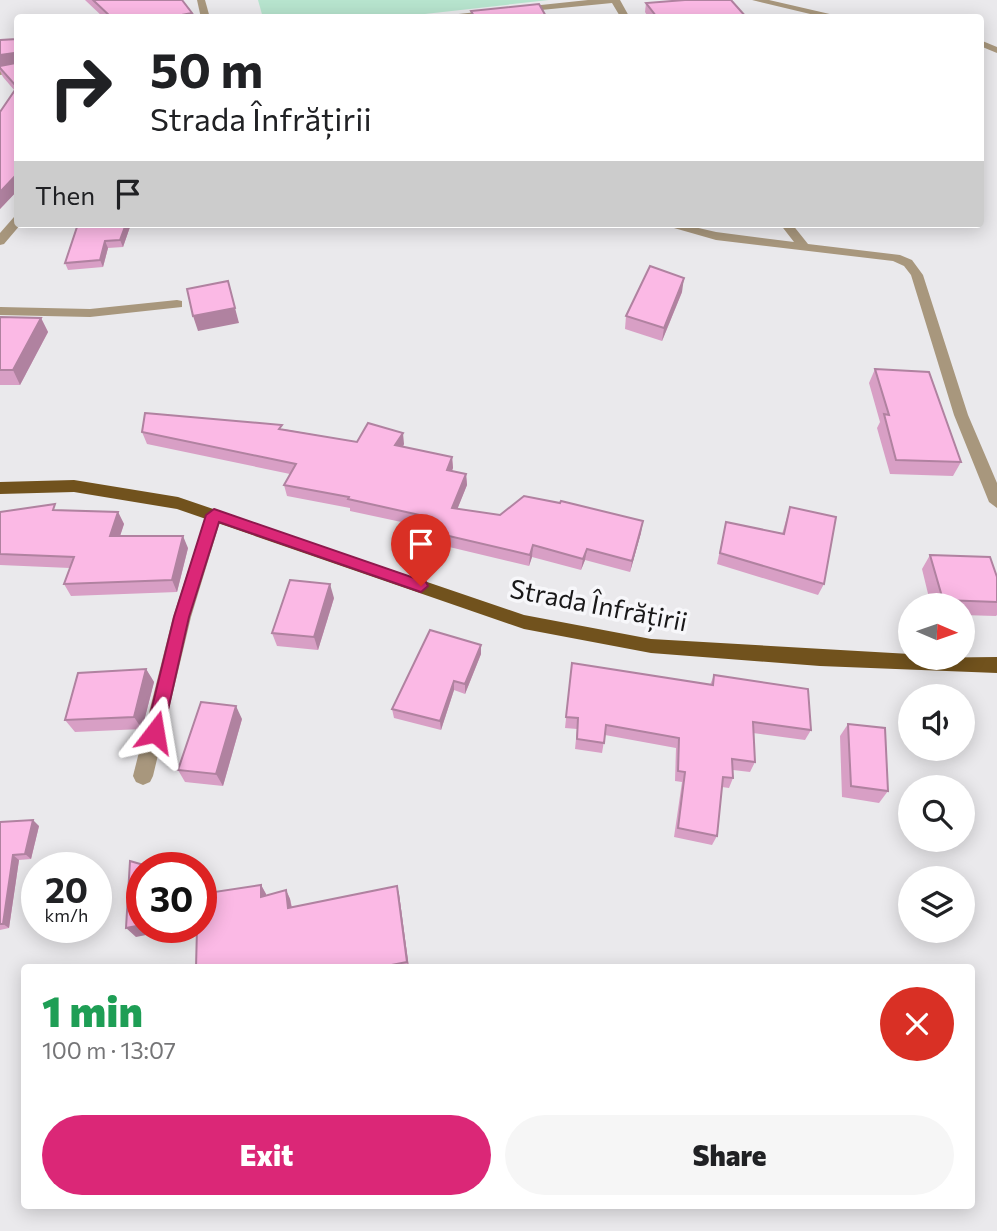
<!DOCTYPE html>
<meta charset="utf-8">
<style>
body{margin:0;font-family:Commissioner,sans-serif;background:#f6f6f6;color:#202124;height:100vh;display:flex;flex-direction:column;font-size:26px;white-space:nowrap}
*{box-sizing:border-box;margin:0}
p{font-size:23px;color:#757577}
.icon{flex:none;width:38px;height:38px;fill:none;stroke:currentColor;stroke-width:2;stroke-linecap:round;stroke-linejoin:round}
.map{position:relative;flex:1;overflow:hidden}
.sheet{position:absolute;left:21px;top:964px;width:954px;height:245px;display:flex;flex-direction:column;background:#fff;border-radius:7px;box-shadow:0 4px 18px #0003}
.sheet>*{flex:none}
.hud{position:absolute;left:14px;top:14px;width:970px;height:214px;border-radius:7px;box-shadow:0 4px 18px #0003;background:#fff;color:#202124;overflow:hidden}
.needle{width:46px;rotate:92deg}
.controls{position:absolute;left:898px;top:593px;display:grid;gap:14px}
.controls a{display:grid;place-items:center;width:77px;height:77px;border-radius:50%;background:#fff;box-shadow:0 4px 18px #0003;font-size:35px}
.speed{position:absolute;left:21px;top:852px;display:flex;gap:14px;font-size:35px;font-weight:700;text-align:center}
.speed>*{display:grid;place-content:center;width:91px;height:91px;border-radius:50%;background:#fff;box-shadow:0 4px 18px #0003;line-height:1}
.speed small{font-size:18px;font-weight:400}
.speed .limit{border:10px solid #d22;background:#fff;color:#111}
.pin{position:absolute;display:grid;place-items:center;width:60px;height:60px;color:#fff;margin:-72px -30px;border-radius:50% 50% 50% 0;rotate:-45deg;box-shadow:0 0 7px #0007}
.pin .icon{rotate:45deg}
.me{position:absolute;width:77px;margin:-38px;rotate:14deg;stroke-linejoin:round;filter:drop-shadow(0 0 5px #0008)}
.turn{display:flex;align-items:center;gap:24px;height:147px;padding:0 21px;font-size:32px}
.turn .icon{width:91px;height:91px;stroke-width:2.5}
.turn b{display:block;font-size:49px;line-height:60px}
.then{display:flex;align-items:center;height:66px;padding:0 21px;background:#0003;gap:14px;font-size:26px}
.round{display:grid;place-items:center;flex:none;width:74px;height:74px;border-radius:37px;background:#f6f6f6}
.overview{display:flex;align-items:center;justify-content:space-between;height:119px;padding:0 21px}
h1{font-size:42px;font-weight:800;line-height:52px;color:#1e9e55}
.primary-button{display:flex;gap:14px;margin-top:auto;padding:14px 21px}
.primary-button a{flex:1;height:80px;border-radius:42px;background:#db2777;color:#fff;font-size:28px;font-weight:800;line-height:80px;text-align:center}
.primary-button a+a{background:#f6f6f6;color:#202124}
.map>svg:first-child{display:block}
.green{fill:#b7e4ce}
.lines{fill:none;stroke-linecap:round;stroke-linejoin:round}
.minor{fill:#a8977d;fill-rule:evenodd}
.major{fill:#71521d;fill-rule:evenodd}
.wall{fill:#d89fc5}
.shaded-wall{fill:#b082a0}
.building{fill:#fbb9e5;stroke:#b082a0;stroke-width:2}
.route{fill:#db2777;stroke:#8e194d;stroke-width:2}
.labels{text-anchor:middle;dominant-baseline:central;stroke-width:7;stroke-linejoin:round;paint-order:stroke}
.street-label{font-size:26px;fill:#191819;stroke:#f7f7fa}
</style>
<div class="map">
<svg width="997" height="1231" viewBox="0 0 997 1231">
<rect width="100%" height="100%" fill="#eae9ec"/>
<!-- green -->
<polygon class="green" points="258,0 549,0 398,17 263,18"/>
<g class="lines">
<!-- minor -->
<g class="minor">
<polygon points="197,0 205,0 210,18 201,18"/>
<polygon points="588,0 620,0 630,18 621,18 612,3 459,18 421,18"/>
<polygon points="752,0 769,0 847,18 827,18"/>
<polygon points="980,40 997,47 997,53 980,46"/>
<polygon points="18,66 18,72 0,75 0,69"/>
<polygon points="14,217 18,217 18,224 21,224 4,244 0,245 0,233"/>
<polygon points="660,224 681,224 716,232 794,242 780,224 792,224 808,244 900,255 912,260 923,275 968,415 997,483 997,508 989,502 954,415 911,275 904,266 893,261 716,240"/>
<polygon points="177,300 182,301 182,307 90,317 0,315 0,307 90,309"/>
<polygon points="214,509 222,515 191,617 153,776 150,782 143,785 136,782 133,776 173,617 206,515"/>
</g>
<!-- major -->
<polygon class="major" points="74,480 178,497 524,615 651,639 910,654 910,658 997,657 997,673 820,666 651,653 524,629 177,509 74,492 0,494 0,482"/>
</g>
<!-- wall -->
<g class="wall">
<polygon points="85,0 182,0 193,18 104,18"/>
<polygon points="646,3 747,18 648,17 645,12"/>
<polygon points="18,25 18,190 0,209 15,91 3,77 0,71 0,40 17,39"/>
<polygon points="131,224 123,247 108,248 103,267 68,270 65,263"/>
<polygon points="682,292 662,341 625,329 626,316"/>
<polygon points="0,317 41,318 48,332 20,385 0,385"/>
<polygon points="875,369 961,462 953,476 890,474 877,428 880,422 869,383"/>
<polygon points="283,429 357,442 404,444 403,447 452,457 453,468 452,471 466,474 467,485 457,509 641,533 630,572 585,560 581,570 532,557 529,566 420,540 419,529 420,526 350,511 350,508 287,496 284,485 290,474 147,444 142,432"/>
<polygon points="790,507 824,584 818,595 717,564 726,522 782,534"/>
<polygon points="59,511 118,512 124,524 120,536 188,548 177,592 71,596 64,584 70,568 0,565 0,512"/>
<polygon points="930,555 997,577 997,615 996,616 962,615 962,606 931,606 922,569"/>
<polygon points="334,598 318,650 277,646 272,633"/>
<polygon points="481,645 481,654 465,694 454,690 441,730 394,718 392,709"/>
<polygon points="572,663 710,685 714,675 811,730 805,740 753,733 755,762 750,772 733,770 733,778 729,788 722,787 717,836 712,845 674,837 682,782 675,781 676,748 605,735 602,753 575,749 577,729 565,728"/>
<polygon points="146,669 154,682 142,729 75,732 65,720"/>
<polygon points="242,719 223,786 185,782 178,770"/>
<polygon points="848,724 888,791 879,803 842,797 840,736"/>
<polygon points="0,822 39,826 31,859 19,860 9,928 0,930"/>
<polygon points="261,885 266,894 266,896 286,890 290,899 292,907 397,886 399,894 409,968 196,968"/>
</g>
<!-- shaded-wall -->
<g class="shaded-wall">
<polygon points="192,13 193,18 166,18"/>
<polygon points="15,53 18,64 0,66 0,55"/>
<polygon points="18,173 18,190 0,209 0,192"/>
<polygon points="126,224 131,224 123,247 120,240"/>
<polygon points="105,241 108,248 103,267 100,260"/>
<polygon points="684,278 682,292 662,341 664,328"/>
<polygon points="235,308 239,323 198,331 193,316"/>
<polygon points="41,318 48,332 20,385 13,370"/>
<polygon points="403,433 404,444 397,457 395,445"/>
<polygon points="452,457 453,468 447,482 447,470"/>
<polygon points="466,474 467,485 453,520 452,508"/>
<polygon points="118,512 124,524 116,548 110,536"/>
<polygon points="643,521 641,533 630,572 632,561"/>
<polygon points="183,536 188,548 177,592 172,580"/>
<polygon points="533,545 532,557 529,566 530,555"/>
<polygon points="587,549 585,560 581,570 583,559"/>
<polygon points="330,584 334,598 318,650 314,637"/>
<polygon points="481,645 481,654 465,694 465,684"/>
<polygon points="146,669 154,682 142,729 134,717"/>
<polygon points="454,681 454,690 441,730 440,721"/>
<polygon points="236,706 242,719 223,786 216,774"/>
<polygon points="33,820 39,826 31,859 25,854"/>
<polygon points="13,855 19,860 9,928 3,924"/>
<polygon points="261,885 266,894 266,905 261,897"/>
<polygon points="397,886 399,894 409,968 407,962"/>
<polygon points="286,890 290,899 293,916 288,908"/>
<polygon points="142,925 142,928 166,928 166,931 136,937 126,928"/>
</g>
<!-- building -->
<g class="building">
<polygon points="93,0 182,0 192,13 166,18 112,18"/>
<polygon points="685,0 731,0 747,18 640,18 656,16 646,3"/>
<polygon points="539,4 547,18 475,18 471,11"/>
<polygon points="18,25 18,173 0,192 0,112 17,87 0,68 0,66 16,63 15,53 0,55 0,40 17,39"/>
<polygon points="78,224 126,224 120,240 105,241 100,260 65,263"/>
<polygon points="650,266 684,278 664,328 626,316"/>
<polygon points="228,281 235,308 193,316 187,289"/>
<polygon points="0,317 41,318 13,370 0,370"/>
<polygon points="875,369 929,372 961,462 896,460 884,414 889,415"/>
<polygon points="145,413 282,425 279,429 357,442 368,423 403,433 395,445 452,457 447,470 466,474 452,508 500,515 524,496 560,503 561,501 643,521 632,561 587,549 583,559 533,545 530,555 419,529 424,516 348,499 349,497 284,485 296,464 142,432"/>
<polygon points="55,504 53,510 118,512 110,536 183,536 172,580 64,584 74,557 0,554 0,512"/>
<polygon points="790,507 836,517 824,584 720,553 726,522 784,534"/>
<polygon points="930,555 990,557 997,577 997,602 943,600"/>
<polygon points="290,580 330,584 314,637 272,633"/>
<polygon points="430,630 481,645 465,684 454,681 440,721 392,709"/>
<polygon points="572,663 713,685 714,675 808,689 811,730 753,722 755,762 732,759 733,778 723,777 717,836 678,828 685,772 678,771 679,738 606,725 604,743 577,739 578,718 566,717"/>
<polygon points="146,669 134,717 65,720 78,673"/>
<polygon points="201,702 236,706 216,774 178,770"/>
<polygon points="848,724 885,728 888,791 851,786"/>
<polygon points="33,820 25,854 13,855 3,924 0,924 0,822"/>
<polygon points="130,861 154,868 142,868 142,925 126,928"/>
<polygon points="261,885 261,897 286,890 288,908 397,886 407,962 376,968 196,968 197,928 201,928 201,894"/>
</g>
<!-- route -->
<polygon class="route" points="214,509 426,582 428,586 421,592 219,522 189,617 163,732 161,737 155,740 148,737 146,732 174,617 206,515"/>
<g class="labels">
<!-- street labels -->
<g class="street-label">
<text transform="translate(599 604) rotate(11)">Strada Înfrățirii</text>
</g>
</g>
</svg>
<div class="controls">
<a><svg class="needle" viewBox="-14 -14 28 28"><path d="M0-13l5 13h-10z" fill="#e53935"/><path d="M0 13l5-13h-10z" fill="#757577"/></svg></a>
<a><svg class="icon" aria-label="sound" viewBox="0 0 24 24"><path d="M4 9h4l5-4v14l-5-4H4zM17 9q2 3 0 6"/></svg></a>
<a><svg class="icon" aria-label="search" viewBox="0 0 24 24"><circle cx="10" cy="10" r="6"/><path d="M15 15l6 6"/></svg></a>
<a><svg class="icon" aria-label="layers" viewBox="0 0 24 24"><path d="M12 4l9 5-9 5-9-5zM3 14l9 5 9-5"/></svg></a>
</div>
<div class="speed"><div>20<small>km/h</small></div><div class="limit">30</div></div>
<div class="pin" style="left:421px;top:586px;background:#d93025"><svg class="icon" aria-label="arrive" viewBox="0 0 24 24"><path d="M6 21V4h12l-3 4 3 4H6"/></svg></div>
<svg class="me" style="left:155px;top:732px" viewBox="-20 -20 40 40"><path d="M0-17L14 15 0 8-14 15z" fill="#db2777" stroke="#fff" stroke-width="4"/></svg>
<div class="hud">
<div class="turn"><svg class="icon" aria-label="right" viewBox="0 0 24 24"><path d="M7 20v-9h11M14 6l5 5-5 5"/></svg><div><b>50 m</b>Strada Înfrățirii</div></div>
<div class="then">Then<svg class="icon" aria-label="arrive" viewBox="0 0 24 24"><path d="M6 21V4h12l-3 4 3 4H6"/></svg></div>
</div>
<section class="sheet">
<div class="overview"><div><h1>1 min</h1><p>100 m · 13:07</p></div><a class="round" style="background:#d93025;color:#fff"><svg class="icon" aria-label="close" viewBox="0 0 24 24"><path d="M6 6l12 12M18 6L6 18"/></svg></a></div>
<div class="primary-button"><a>Exit</a><a>Share</a></div>
</section>
</div>
